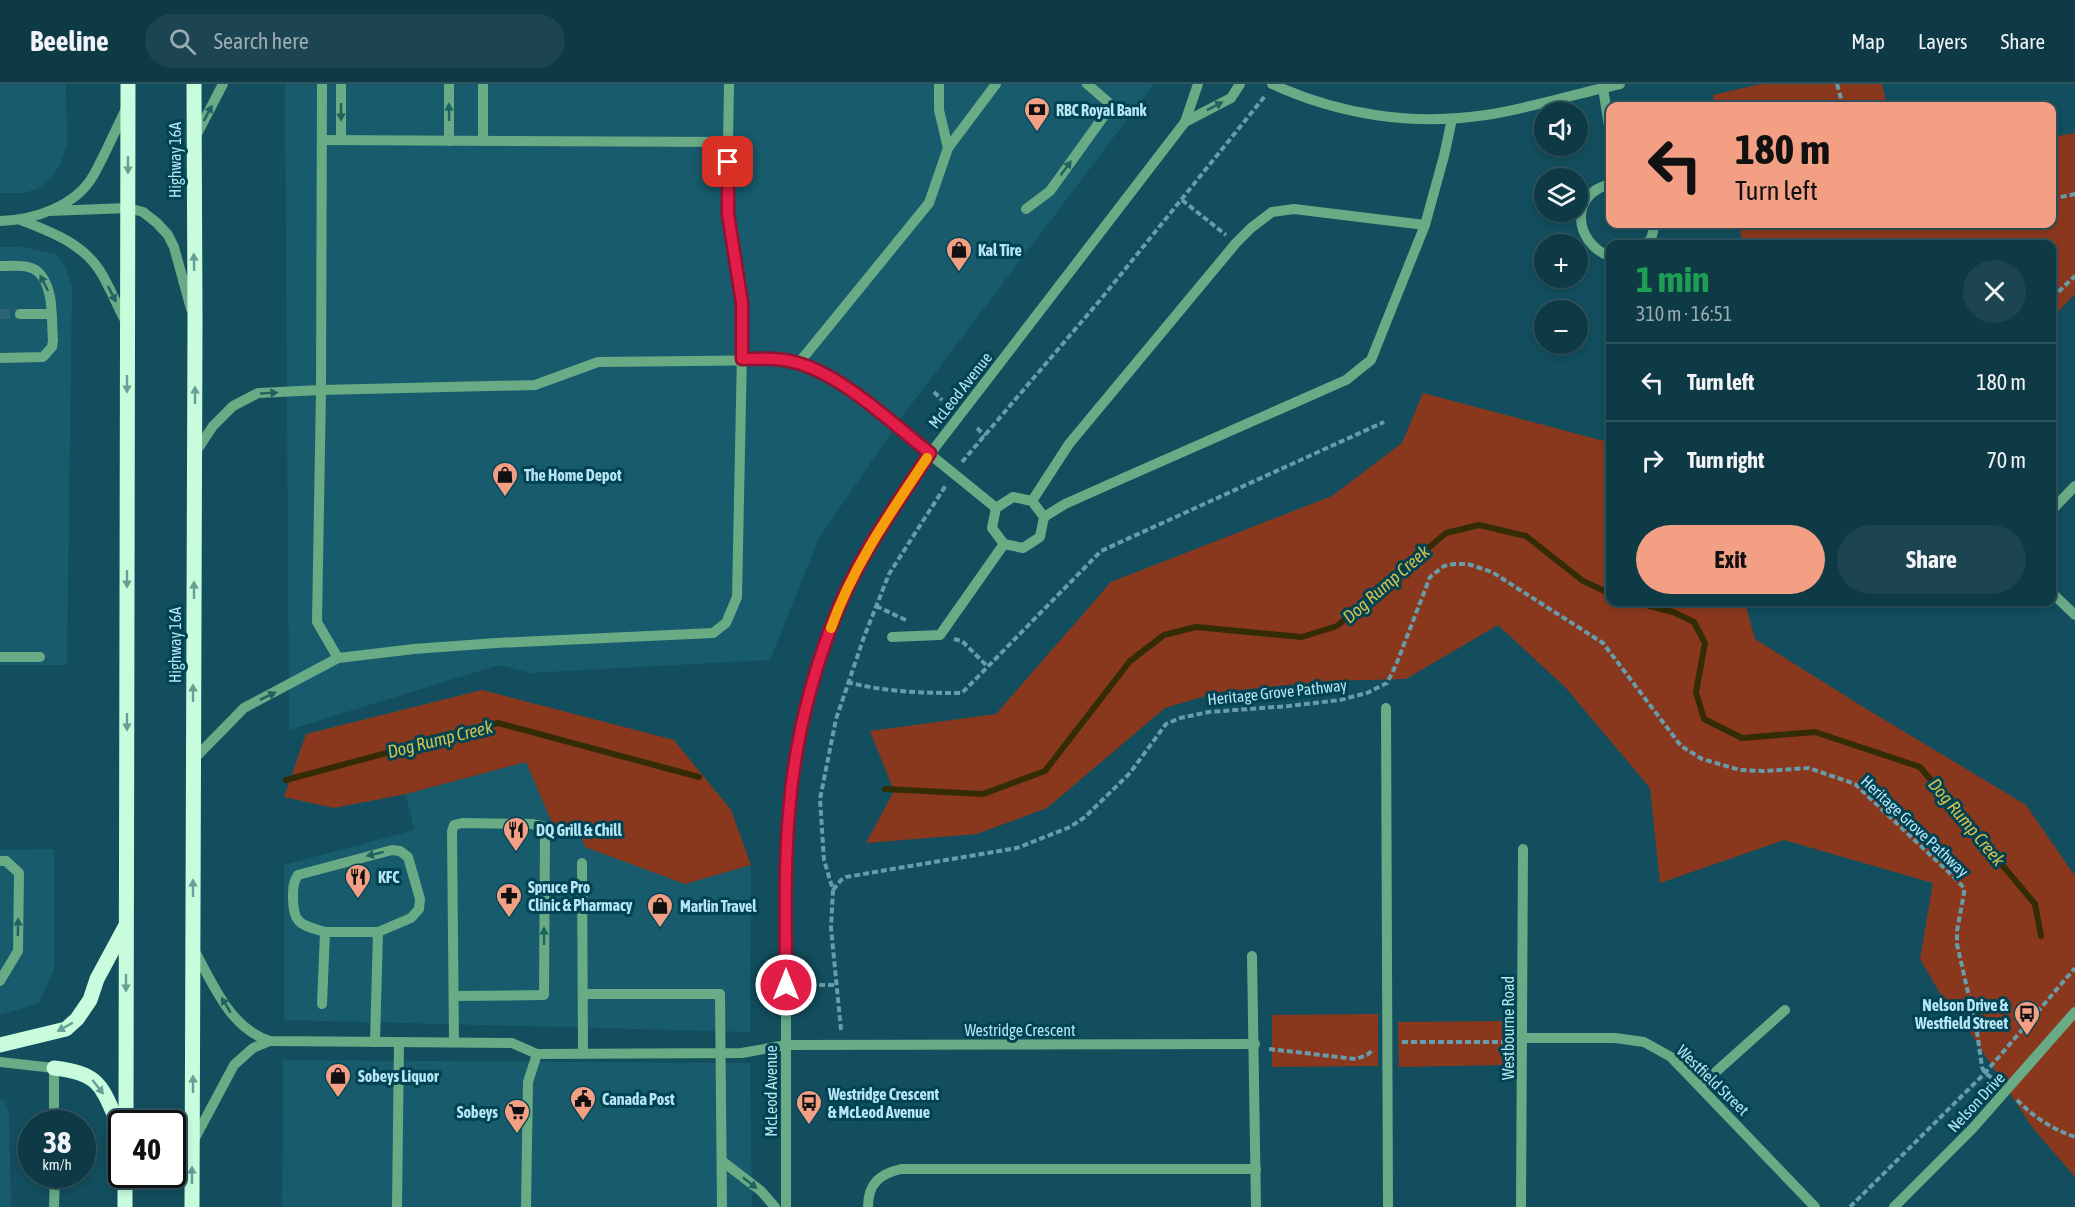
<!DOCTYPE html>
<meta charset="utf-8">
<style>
body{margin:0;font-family:"Asap Condensed",sans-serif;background:#1c4551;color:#f1f3f6;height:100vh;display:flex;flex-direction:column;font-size:22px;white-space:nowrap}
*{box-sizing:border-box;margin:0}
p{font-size:20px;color:#9badb3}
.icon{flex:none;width:33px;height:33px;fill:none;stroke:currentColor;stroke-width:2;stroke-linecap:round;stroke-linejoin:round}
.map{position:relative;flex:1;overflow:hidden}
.drawer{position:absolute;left:1606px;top:156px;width:450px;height:366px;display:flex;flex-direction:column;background:#0e3a46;border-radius:12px;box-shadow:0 3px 9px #0003,0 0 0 2px #2e545f}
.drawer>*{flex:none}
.top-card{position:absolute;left:1606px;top:18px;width:450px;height:126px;border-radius:12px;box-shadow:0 3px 9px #0003,0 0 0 2px #2e545f;background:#f39f84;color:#111;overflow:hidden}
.fabs{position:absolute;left:1534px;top:18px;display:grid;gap:12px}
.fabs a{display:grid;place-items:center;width:54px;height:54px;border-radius:50%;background:#0e3a46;box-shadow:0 3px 9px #0003,0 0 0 2px #2e545f;font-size:30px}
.speed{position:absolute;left:18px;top:1026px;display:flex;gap:12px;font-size:30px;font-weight:700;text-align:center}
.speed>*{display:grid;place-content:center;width:78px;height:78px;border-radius:50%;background:#0e3a46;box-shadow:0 3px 9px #0003,0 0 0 2px #2e545f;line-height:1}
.speed small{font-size:15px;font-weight:400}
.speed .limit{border:3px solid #111;border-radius:9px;background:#fff;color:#111}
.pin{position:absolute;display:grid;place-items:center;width:51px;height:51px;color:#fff;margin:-26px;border-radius:12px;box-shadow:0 3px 9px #0006}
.me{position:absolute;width:66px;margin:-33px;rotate:0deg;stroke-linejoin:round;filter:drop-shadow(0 0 4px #0008)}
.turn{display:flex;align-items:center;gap:21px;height:126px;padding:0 30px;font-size:27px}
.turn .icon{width:78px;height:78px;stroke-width:2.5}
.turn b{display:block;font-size:42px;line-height:51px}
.round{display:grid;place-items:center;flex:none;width:63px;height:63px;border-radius:32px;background:#1c4551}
.head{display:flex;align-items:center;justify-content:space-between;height:102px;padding:0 30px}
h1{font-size:36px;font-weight:700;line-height:45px;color:#1e9e55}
.action{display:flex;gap:12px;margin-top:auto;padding:12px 30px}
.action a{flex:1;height:69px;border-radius:36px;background:#f39f84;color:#111;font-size:24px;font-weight:700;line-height:69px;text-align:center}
.action a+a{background:#1c4551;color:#f1f3f6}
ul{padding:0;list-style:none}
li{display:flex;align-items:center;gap:18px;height:78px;padding:0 30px;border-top:2px solid #2e545f}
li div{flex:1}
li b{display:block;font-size:22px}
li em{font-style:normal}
header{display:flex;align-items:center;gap:36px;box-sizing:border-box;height:84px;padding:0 30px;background:#0e3a46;border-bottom:2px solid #2e545f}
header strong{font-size:28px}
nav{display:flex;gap:33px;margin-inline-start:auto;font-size:21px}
.search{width:420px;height:54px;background:#1c4551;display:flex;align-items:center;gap:15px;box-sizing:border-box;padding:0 21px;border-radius:33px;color:#9badb3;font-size:22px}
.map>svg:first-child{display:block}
.built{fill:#175b6c}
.green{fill:#8a381d}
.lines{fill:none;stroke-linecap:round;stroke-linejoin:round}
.stream{stroke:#332c05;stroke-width:6}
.minor-tunnel{stroke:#2b6574;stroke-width:10;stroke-dasharray:10 5;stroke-linecap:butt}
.path{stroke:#679cab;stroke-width:4;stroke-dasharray:6 3;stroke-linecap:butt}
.minor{stroke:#68ab85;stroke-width:10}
.major{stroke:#c8fcdc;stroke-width:15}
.oneway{fill:#206261}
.oneway2{fill:#64a097}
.route-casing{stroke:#92132f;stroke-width:15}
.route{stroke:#e11d48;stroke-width:10}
.slow{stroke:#f59e0b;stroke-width:10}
.labels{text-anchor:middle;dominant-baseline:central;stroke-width:6;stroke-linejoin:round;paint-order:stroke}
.poi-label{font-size:16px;font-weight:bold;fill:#b6e5f4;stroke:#014352;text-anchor:start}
.street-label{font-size:16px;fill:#b6e5f4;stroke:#014352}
.water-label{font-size:18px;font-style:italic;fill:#d5bf4d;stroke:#014352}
</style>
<header>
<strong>Beeline</strong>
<div class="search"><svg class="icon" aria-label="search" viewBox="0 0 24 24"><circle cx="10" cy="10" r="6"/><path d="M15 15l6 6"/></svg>Search here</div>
<nav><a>Map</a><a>Layers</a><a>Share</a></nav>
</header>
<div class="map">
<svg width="2075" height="1123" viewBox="0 0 2075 1123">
<rect width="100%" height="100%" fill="#124e5d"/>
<!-- built -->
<g class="built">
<polygon points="0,0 66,0 67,62 61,79 52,93 39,104 25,109 0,109"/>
<polygon points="285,0 1154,0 904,330 819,454 770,576 530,589 499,581 289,646"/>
<polygon points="0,163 22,163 56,170 65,182 72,204 67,581 0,581"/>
<polygon points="526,678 555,746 580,748 685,800 751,781 750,948 284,936 284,781 414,746 406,710"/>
<polygon points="54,765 54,886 39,919 0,931 0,766"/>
<polygon points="283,976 750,979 752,1123 282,1123"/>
<polygon points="0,1015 5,1017 9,1030 11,1123 0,1123"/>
</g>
<!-- green -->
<g class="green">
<polygon points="1761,0 1882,0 1887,22 1715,22 1713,11"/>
<polygon points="2075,49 2075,210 2052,234 2052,160 1743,160 1738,140 2052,140 2052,53"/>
<polygon points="1423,309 1600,356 1611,357 1611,518 1746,518 1745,519 1755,555 1860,621 2026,721 2075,792 2075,1093 2032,1043 1960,933 1948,923 1920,875 1933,799 1784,756 1660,799 1650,704 1566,604 1498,541 1406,595 1328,597 1219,608 1165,624 1047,724 977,750 866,759 894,707 870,647 996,630 1111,498 1332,412 1402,359"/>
<polygon points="482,606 674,656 731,726 751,781 685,800 585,763 580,748 555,746 526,678 406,710 334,724 284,713 306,650"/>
<polygon points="1378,930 1378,982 1272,983 1272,931"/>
<polygon points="1505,937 1505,981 1399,983 1398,938"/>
</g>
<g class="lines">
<!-- stream -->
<g class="stream">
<polyline points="1635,518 1673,528 1694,538 1705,559 1696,608 1704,635 1742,654 1815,648 1920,683 2035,820 2041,852"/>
<polyline points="286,696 498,639 699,693"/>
<polyline points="885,705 983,710 1045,687 1130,577 1164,551 1196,543 1302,553 1337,542 1446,449 1479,441 1526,452 1583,497 1611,510"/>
</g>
<!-- minor-tunnel -->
<polyline class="minor-tunnel" points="0,230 20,230"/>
<!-- path -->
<g class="path">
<polyline points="1837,0 1843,22"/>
<polyline points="2052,115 2075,110"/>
<polyline points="1182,116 1226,151"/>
<polyline points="2052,214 2075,192"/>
<polyline points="934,308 942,316"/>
<polyline points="977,344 985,352"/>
<polyline points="962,378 1101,215 1265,12"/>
<polyline points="876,522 908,537"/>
<polyline points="954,555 962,557 988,583"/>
<path d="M847 598C885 608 922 609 962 609L1101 467 1384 338"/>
<polyline points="833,806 841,796 846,793 1017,764 1070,743 1085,733 1130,689 1166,640 1180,634 1209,628 1289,622 1340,616 1367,609 1387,599 1396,581 1430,493 1444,482 1454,480 1468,480 1492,488 1603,559 1681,662 1702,675 1740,686 1764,687 1809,684 1855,700 1957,796 1964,804 1964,809 1957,847 1957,860 1977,948 1982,983 1985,989 1996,997"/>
<polyline points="810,901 837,901"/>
<polyline points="841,946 831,844 833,806 824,776 820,715 836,635 864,553 889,490 946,401"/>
<polyline points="1402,958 1506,958"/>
<polyline points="1269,965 1356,975 1367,971 1373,966"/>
<path d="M2017 1016C2034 1033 2052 1045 2075 1053"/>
<polyline points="1850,1123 1985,989 2075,884"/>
</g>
<!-- minor -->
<g class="minor">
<polyline points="322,0 321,306 317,538 338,574"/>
<polyline points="341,0 341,56"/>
<polyline points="449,0 449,57"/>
<polyline points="939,0 939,26 948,64"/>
<path d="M1272 0C1339 31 1413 42 1486 31 1531 24 1575 10 1620 0"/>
<polyline points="1603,4 1611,55"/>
<polyline points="1185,38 1231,14 1240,0"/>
<polyline points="196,52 223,0"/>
<polyline points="322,56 728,58"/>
<polyline points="483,57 483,0"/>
<path d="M1611 100C1569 109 1573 159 1611 173"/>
<polyline points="1026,125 1050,107 1106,29 1108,18 1087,0"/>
<polyline points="49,127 128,124 143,128 157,139 168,151 174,163 191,225"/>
<path d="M21 136C51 148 82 159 100 187 110 203 117 222 126 238"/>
<path d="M0 137C33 136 75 123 93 92 105 71 115 47 126 25"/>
<polyline points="1645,160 1651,155 1655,140"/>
<path d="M0 182C11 182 28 180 37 187 55 202 51 236 53 256L52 263 43 273 0 274"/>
<polyline points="20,230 51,230"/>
<polyline points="798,280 929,119 948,64 996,0"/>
<polyline points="195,369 213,342 233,322 258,309 321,306 535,301 598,278 784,276 818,287 852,307 996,424"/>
<polygon points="1013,413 1032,417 1044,433 1040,453 1023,464 1004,460 992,444 996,424"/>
<polyline points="1032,417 1069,360 1236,159 1251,144 1272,128 1294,125 1425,141"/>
<polyline points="2052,426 2075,402"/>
<polyline points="1044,433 1065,420 1119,396 1346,296 1371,276 1425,141 1444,72 1452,35"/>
<polyline points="2052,509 2075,531"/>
<polyline points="892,553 940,551 1004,460"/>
<polyline points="0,573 40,573"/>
<polyline points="1386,624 1388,1123"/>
<polyline points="193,676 244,624 338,574 414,565 496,559 713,549 726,539 737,513 743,219 727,117 729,0"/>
<polyline points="0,777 6,777 19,789 18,867 0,897"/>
<polyline points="582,779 583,969"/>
<path d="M193 864C213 899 229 944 270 957L512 959 537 970 742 969 786 961 1255 960"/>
<polyline points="1252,872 1256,1123"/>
<polyline points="583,910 720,910 722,1123"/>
<polyline points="454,912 544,911 545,748 542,742 532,740 462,739 454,741 452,747 454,958"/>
<path d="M322 920 325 848H378L411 834 419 825 420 815 408 773 400 767 392 766 298 791C293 798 293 805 293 814 293 841 302 841 325 848"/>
<polyline points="1523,954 1615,954 1644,958 1671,973 1815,1123"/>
<polyline points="375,958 378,848"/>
<polyline points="0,978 54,984 54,1040"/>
<polyline points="1700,1002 1785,926"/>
<polyline points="194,1056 234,981 253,964 270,957"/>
<polyline points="722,1077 761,1107 775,1123"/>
<polyline points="54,1123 55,1090"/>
<polyline points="397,1123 399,958"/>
<polyline points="526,1123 528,998 537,970"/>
<polyline points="786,1123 786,823 789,728 801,647 815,591 837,529 873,454 930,370 1185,38 1198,0"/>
<path d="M868 1123C868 1099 880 1090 901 1085H1256"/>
<polyline points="1521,1123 1523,765"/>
<polyline points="1894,1123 1973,1044 2075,928"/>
</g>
<!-- major -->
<g class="major">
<polyline points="0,961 66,945 77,935 90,916 97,895 125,843"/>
<path d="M54 984C104 989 102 1006 122 1048"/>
<polyline points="126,1040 128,0"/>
<polyline points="125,1090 125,1123"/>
<polyline points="192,1123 195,237 194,0"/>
</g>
</g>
<!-- one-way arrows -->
<defs><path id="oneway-solid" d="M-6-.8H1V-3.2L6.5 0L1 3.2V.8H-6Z" transform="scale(1.5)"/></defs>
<g class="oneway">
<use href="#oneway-solid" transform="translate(1215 22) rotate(-27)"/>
<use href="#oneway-solid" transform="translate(341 28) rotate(90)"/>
<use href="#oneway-solid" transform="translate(449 28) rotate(-91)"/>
<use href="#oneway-solid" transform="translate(208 29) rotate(-62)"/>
<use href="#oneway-solid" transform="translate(1066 84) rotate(-54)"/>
<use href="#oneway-solid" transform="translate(44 199) rotate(-117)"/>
<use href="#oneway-solid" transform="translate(112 210) rotate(63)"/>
<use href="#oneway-solid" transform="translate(269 309) rotate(-3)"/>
<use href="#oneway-solid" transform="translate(268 612) rotate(-26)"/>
<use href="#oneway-solid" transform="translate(375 770) rotate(166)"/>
<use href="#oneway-solid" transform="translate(18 843) rotate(-89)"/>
<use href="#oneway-solid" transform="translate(544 852) rotate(-90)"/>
<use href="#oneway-solid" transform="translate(226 921) rotate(-121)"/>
<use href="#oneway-solid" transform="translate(750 1099) rotate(38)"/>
</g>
<g class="oneway2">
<use href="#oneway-solid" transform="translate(128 81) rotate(90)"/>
<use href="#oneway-solid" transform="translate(194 178) rotate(-91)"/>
<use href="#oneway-solid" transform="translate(127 300) rotate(90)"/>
<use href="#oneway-solid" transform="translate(195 311) rotate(-90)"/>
<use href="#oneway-solid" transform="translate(127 495) rotate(90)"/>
<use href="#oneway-solid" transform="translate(194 506) rotate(-90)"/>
<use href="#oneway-solid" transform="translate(193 609) rotate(-90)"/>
<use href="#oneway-solid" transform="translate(127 638) rotate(90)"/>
<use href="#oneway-solid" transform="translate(193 804) rotate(-90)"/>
<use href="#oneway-solid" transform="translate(126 899) rotate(90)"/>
<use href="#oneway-solid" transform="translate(65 943) rotate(151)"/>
<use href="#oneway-solid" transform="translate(193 1000) rotate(-90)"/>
<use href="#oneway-solid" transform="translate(98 1003) rotate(52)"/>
<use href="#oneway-solid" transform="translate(192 1091) rotate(-90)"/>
</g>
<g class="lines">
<defs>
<path id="route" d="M728 78V130L742 219V275C756 275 770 274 784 276 835 283 890 338 930 369 896 421 859 472 836 530 811 593 794 661 789 729 784 786 786 844 786 901"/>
</defs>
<!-- route casing -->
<use href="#route" class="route-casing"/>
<!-- route -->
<use href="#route" class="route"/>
<!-- slow -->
<path class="slow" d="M831 544C853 482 891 428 927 374"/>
</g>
<!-- icons -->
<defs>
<symbol id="bank-pin" viewBox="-11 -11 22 30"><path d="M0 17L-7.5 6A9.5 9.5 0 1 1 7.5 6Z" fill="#f39f84" stroke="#014352"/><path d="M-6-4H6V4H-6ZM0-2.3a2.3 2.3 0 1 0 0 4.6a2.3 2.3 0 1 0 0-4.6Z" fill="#111"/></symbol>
<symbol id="shop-pin" viewBox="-11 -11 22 30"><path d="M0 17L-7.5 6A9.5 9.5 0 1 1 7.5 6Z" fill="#f39f84" stroke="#014352"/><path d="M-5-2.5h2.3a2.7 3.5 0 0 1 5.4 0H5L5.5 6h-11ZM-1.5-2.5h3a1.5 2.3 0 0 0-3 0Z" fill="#111"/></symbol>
<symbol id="restaurant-pin" viewBox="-11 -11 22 30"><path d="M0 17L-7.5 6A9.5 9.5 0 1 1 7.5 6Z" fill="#f39f84" stroke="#014352"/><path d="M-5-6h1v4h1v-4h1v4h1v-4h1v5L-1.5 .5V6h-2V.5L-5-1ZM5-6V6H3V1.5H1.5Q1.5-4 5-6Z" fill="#111"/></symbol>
<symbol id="pharmacy-pin" viewBox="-11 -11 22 30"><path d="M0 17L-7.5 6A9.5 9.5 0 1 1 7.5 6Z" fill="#f39f84" stroke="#014352"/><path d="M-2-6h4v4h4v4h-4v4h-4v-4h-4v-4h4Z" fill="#111"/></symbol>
<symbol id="bus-pin" viewBox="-11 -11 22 30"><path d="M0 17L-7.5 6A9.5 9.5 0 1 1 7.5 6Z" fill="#f39f84" stroke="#014352"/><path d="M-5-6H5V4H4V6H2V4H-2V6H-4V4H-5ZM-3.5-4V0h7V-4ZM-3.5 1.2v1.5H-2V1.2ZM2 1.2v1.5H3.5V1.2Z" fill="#111"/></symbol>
<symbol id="civic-pin" viewBox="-11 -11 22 30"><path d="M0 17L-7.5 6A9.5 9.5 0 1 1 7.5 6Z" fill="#f39f84" stroke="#014352"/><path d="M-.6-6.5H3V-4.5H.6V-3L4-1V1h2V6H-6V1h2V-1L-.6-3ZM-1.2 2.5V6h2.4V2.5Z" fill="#111"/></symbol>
<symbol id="supermarket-pin" viewBox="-11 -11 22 30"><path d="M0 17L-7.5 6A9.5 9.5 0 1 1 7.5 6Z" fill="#f39f84" stroke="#014352"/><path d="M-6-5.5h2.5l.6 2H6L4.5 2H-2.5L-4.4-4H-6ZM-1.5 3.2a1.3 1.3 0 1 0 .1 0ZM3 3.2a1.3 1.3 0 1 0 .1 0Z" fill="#111"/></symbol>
</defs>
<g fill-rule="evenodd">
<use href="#bank-pin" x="1022" y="11" width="30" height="40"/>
<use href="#shop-pin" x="944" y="151" width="30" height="40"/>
<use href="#shop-pin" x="490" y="376" width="30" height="40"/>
<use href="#restaurant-pin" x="501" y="731" width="30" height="40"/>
<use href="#restaurant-pin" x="343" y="778" width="30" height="40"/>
<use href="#pharmacy-pin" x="494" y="797" width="30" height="40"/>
<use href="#shop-pin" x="645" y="807" width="30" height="40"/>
<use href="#bus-pin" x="2012" y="915" width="30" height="40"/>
<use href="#shop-pin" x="323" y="977" width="30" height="40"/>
<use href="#civic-pin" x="568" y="1000" width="30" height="40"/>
<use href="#bus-pin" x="794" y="1004" width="30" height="40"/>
<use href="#supermarket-pin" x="502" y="1013" width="30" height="40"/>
</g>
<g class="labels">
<!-- poi labels -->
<g class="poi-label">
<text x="1056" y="26">RBC Royal Bank</text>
<text x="978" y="166">Kal Tire</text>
<text x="524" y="391">The Home Depot</text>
<text x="536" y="746">DQ Grill &amp; Chill</text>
<text x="378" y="793">KFC</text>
<text x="528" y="803">Spruce Pro<tspan x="528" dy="18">Clinic &amp; Pharmacy</tspan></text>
<text x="680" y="822">Marlin Travel</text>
<text x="2008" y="921" text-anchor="end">Nelson Drive &amp;<tspan x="2008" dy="18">Westfield Street</tspan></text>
<text x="358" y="992">Sobeys Liquor</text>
<text x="828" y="1010">Westridge Crescent<tspan x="828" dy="18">&amp; McLeod Avenue</tspan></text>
<text x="602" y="1015">Canada Post</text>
<text x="498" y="1028" text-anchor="end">Sobeys</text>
</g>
<!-- street labels -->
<g class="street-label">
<text transform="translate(175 76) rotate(-90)">Highway 16A</text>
<text transform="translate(960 306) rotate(-52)">McLeod Avenue</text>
<text transform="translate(175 561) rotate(-90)">Highway 16A</text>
<text transform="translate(1277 608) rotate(-6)">Heritage Grove Pathway</text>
<text transform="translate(1915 742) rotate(43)">Heritage Grove Pathway</text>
<text transform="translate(1508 944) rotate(-90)">Westbourne Road</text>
<text x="1020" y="946">Westridge Crescent</text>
<text transform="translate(1713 996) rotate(44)">Westfield Street</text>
<text transform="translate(771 1007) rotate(-90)">McLeod Avenue</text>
<text transform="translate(1976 1018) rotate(-47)">Nelson Drive</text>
</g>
<!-- water labels -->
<g class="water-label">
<text transform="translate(1386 500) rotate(-41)">Dog Rump Creek</text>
<text transform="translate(440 655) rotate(-14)">Dog Rump Creek</text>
<text transform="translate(1967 738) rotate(50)">Dog Rump Creek</text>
</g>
</g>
</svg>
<div class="fabs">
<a><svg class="icon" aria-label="sound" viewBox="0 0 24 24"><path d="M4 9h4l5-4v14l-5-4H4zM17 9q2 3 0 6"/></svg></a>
<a><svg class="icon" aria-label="layers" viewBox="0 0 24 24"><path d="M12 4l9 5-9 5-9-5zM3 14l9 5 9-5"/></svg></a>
<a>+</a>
<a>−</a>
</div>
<div class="speed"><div>38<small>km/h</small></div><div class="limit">40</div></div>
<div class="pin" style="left:728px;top:78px;background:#d93025"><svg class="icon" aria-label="arrive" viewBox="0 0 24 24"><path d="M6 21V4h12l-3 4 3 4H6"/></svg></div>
<svg class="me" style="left:786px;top:901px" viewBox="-20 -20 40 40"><circle r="17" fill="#e11d48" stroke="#fff" stroke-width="3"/><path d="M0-11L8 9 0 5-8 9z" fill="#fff"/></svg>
<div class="top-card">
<div class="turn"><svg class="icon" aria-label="left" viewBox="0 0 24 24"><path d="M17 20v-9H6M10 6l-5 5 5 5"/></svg><div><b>180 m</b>Turn left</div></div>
</div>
<section class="drawer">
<div class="head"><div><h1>1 min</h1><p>310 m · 16:51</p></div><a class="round"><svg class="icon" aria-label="close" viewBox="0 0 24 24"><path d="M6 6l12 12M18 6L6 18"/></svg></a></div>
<ul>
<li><svg class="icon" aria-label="left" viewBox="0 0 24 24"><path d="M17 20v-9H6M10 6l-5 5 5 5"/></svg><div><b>Turn left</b></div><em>180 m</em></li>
<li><svg class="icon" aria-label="right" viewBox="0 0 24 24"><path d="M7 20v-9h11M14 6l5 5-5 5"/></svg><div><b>Turn right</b></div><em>70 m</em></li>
</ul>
<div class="action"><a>Exit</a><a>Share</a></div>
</section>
</div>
